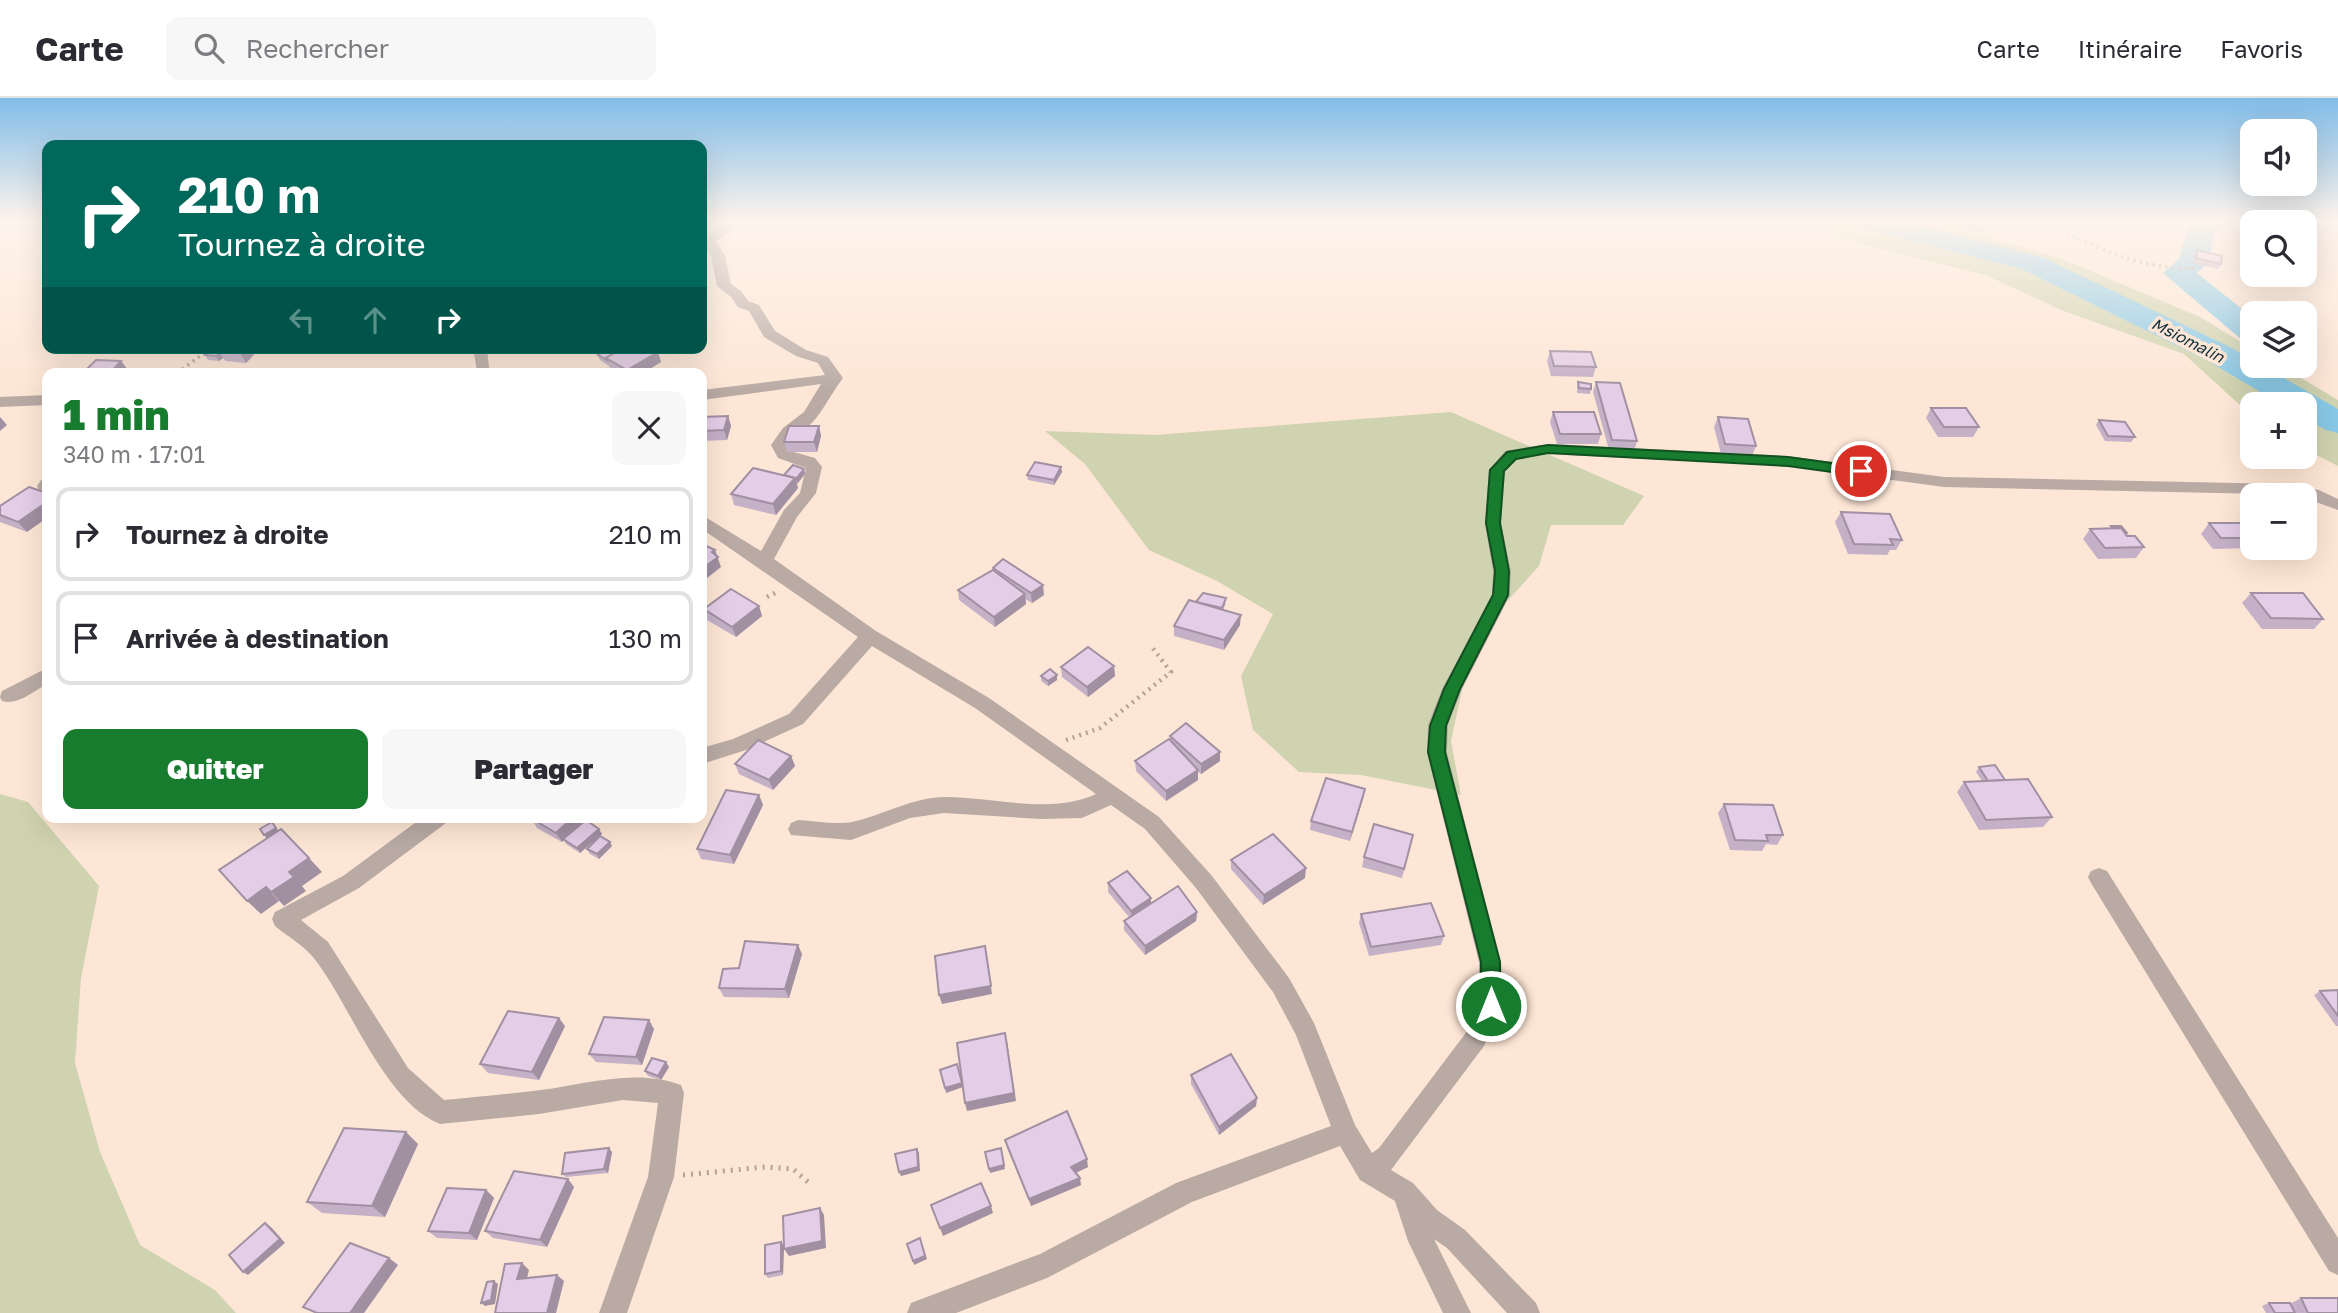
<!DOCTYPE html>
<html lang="fr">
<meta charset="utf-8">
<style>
body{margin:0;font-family:"Golos Text",sans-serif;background:#f7f7f7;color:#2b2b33;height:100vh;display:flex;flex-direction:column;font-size:26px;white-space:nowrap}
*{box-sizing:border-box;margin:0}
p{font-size:23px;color:#7c7c81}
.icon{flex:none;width:38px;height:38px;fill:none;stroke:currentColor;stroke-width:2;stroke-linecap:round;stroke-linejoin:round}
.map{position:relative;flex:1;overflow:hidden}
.details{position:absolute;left:42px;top:270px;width:665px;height:455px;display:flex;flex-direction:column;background:#fff;border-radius:14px;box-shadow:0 7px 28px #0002}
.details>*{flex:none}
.top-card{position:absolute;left:42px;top:42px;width:665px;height:214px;border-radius:14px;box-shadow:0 7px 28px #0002;background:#00695c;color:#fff;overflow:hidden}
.controls{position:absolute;left:2240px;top:21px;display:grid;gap:14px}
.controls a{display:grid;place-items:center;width:77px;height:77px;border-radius:14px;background:#fff;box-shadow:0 7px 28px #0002;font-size:35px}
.pin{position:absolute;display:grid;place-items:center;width:60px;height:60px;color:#fff;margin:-30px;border:4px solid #fff;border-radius:50%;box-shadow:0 2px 7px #0007}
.me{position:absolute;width:77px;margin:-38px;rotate:0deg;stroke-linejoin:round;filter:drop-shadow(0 0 5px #0008)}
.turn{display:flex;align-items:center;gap:24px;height:147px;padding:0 21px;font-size:32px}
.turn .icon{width:91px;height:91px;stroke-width:2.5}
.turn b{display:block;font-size:49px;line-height:60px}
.lanes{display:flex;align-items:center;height:66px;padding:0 21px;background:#0003;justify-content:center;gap:35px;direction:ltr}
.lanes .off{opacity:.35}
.round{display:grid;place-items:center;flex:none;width:74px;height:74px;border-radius:14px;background:#f7f7f7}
.overview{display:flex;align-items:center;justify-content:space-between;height:119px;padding:0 21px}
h1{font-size:42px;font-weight:800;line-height:52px;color:#187c2f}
.cta{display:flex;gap:14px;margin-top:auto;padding:14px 21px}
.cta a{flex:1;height:80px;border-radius:14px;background:#187c2f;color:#fff;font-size:28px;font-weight:800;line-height:80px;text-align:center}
.cta a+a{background:#f7f7f7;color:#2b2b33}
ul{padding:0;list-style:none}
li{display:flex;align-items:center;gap:21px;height:94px;margin:0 14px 10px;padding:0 7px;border:4px solid #e1e1e2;border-radius:14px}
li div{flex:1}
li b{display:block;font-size:26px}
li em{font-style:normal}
header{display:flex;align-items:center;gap:42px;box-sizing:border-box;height:98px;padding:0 35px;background:#fff;border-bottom:2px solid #e1e1e2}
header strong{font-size:33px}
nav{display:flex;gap:38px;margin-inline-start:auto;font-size:24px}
.search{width:490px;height:63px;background:#f7f7f7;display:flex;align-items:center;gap:18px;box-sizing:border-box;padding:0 24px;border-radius:14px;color:#7c7c81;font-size:26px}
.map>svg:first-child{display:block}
.green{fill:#cfd3af}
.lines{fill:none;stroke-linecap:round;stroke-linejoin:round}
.river{fill:#88c9e7;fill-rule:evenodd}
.path-far2{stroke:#b3a193;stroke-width:3.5;stroke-dasharray:2 4.5;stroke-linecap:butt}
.path-far1{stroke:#b3a193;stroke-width:4.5;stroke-dasharray:2 5;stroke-linecap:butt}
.path{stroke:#b3a193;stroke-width:5;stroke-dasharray:2 6;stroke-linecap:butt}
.minor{fill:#b9aaa4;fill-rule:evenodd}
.wall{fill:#c4b0c7}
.shaded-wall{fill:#a090a2}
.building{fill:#e4cde7;stroke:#a090a2;stroke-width:2}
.route{fill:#187c2f;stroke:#10511f;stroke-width:2}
.labels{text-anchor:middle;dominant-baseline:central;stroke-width:7;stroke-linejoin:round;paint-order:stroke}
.far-water-label{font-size:16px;font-style:italic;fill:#11303d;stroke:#fde6d5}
</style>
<header>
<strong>Carte</strong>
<div class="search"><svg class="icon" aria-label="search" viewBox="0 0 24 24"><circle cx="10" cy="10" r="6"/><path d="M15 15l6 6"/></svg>Rechercher</div>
<nav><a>Carte</a><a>Itinéraire</a><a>Favoris</a></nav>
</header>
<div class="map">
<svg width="2338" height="1215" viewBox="0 0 2338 1215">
<rect width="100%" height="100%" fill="#fde6d5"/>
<!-- green -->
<g class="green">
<polygon points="1814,124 1939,124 1953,130 2060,160 2200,219 2252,251 2252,268 2281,268 2338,302 2338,368 2305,351 2305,306 2252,306 2252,318 2184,256 2061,212 1986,177 1860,146"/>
<polygon points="1451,314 1644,398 1623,427 1551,427 1539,468 1473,541 1451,643 1461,697 1361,677 1299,674 1253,632 1241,578 1273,516 1217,483 1149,452 1085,366 1045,333 1155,337"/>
<polygon points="0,696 28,704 99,788 81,880 75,965 100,1054 140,1147 215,1192 236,1215 0,1215"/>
</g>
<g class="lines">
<!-- river -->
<g class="river">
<polygon points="1857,124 1905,124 2042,159 2230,249 2252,262 2252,268 2263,268 2338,311 2338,335 2326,332 2305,320 2305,306 2281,306 2208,263 2022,171 1861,130"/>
<polygon points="2190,124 2218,124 2208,165 2197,175 2252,219 2252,243 2241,241 2163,175 2179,161"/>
</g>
<!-- path-far2 -->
<g class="path-far2">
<path d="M2044 124C2093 148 2139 172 2194 170"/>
<polyline points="177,275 211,250"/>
</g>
<!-- path-far1 -->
<g class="path-far1">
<polyline points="767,499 777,494"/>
<polyline points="1066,642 1100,630 1171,574 1151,548"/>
</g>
<!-- path -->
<polyline class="path" points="683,1077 765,1069 793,1071 808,1084"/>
<!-- minor -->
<g class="minor">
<path d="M730 124H747L716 143 725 158 731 186 741 193 748 203 759 207 775 233 806 252 828 259 843 280C833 293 826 307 817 319 808 331 795 335 787 347L790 353 815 360 822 369 816 395 797 419 774 461 876 533 989 600 1159 719 1212 778 1289 880 1314 925 1355 1027 1372 1055 1379 1050 1468 932 1479 908V864L1427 655 1428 627 1442 591 1492 497 1493 473 1485 425 1489 372 1505 353 1548 346 1788 358 1944 379 2284 386 2319 392 2338 401V412L2305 400V397L1944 389 1788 368 1548 356 1516 361 1505 373 1501 425 1511 473 1510 497 1462 591 1448 627 1447 655 1501 864 1503 908 1484 948 1391 1072 1413 1085 1437 1112 1465 1132 1536 1205 1540 1215H1507L1447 1150 1434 1141 1471 1215H1443L1408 1143 1395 1103 1360 1082 1340 1048 1192 1104 1047 1180 956 1215H907L911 1205 1040 1156 1176 1085 1331 1028 1296 937 1273 894 1196 790 1145 731 1111 707 1082 720 1041 721 944 715 910 720 851 742 791 737 788 731 791 725 798 722C815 723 836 727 852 724 884 717 912 699 946 699 993 699 1052 717 1096 696L975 610 872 548 803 626 746 652 702 666V650L733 641 789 616 858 539 702 431V417L761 453 784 412 800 395 806 370 778 360 771 347 783 330 804 314 821 286 702 302V292L825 277 818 265 796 258 764 239 749 213 738 209 731 199 717 188 711 158 702 146V141Z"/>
<polygon points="473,250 487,250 489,269 494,275 477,273"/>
<polygon points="47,297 47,307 0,309 0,299"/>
<polygon points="47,381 47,393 39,392 37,388 41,382"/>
<path d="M47 570V586C34 593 17 608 2 603L0 599 2 593Z"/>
<path d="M423 719H449L446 725 359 790 301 822 328 844 408 970 444 1002C477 999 509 996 541 992 585 986 637 970 681 987L684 995 674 1079 627 1215H599L648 1079 658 1005 623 1002 539 1016 440 1026C383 1003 350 905 313 859 303 847 287 838 275 828L272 821 275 814 343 778Z"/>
<polygon points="2099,770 2107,773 2338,1140 2338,1177 2329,1173 2091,785 2088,779 2091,773"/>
</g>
</g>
<!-- wall -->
<g class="wall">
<polygon points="1964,124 1996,124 1991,129 1987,127 1982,136 1961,130"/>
<polygon points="2197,152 2221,166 2218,171 2193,165 2194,157"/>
<polygon points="213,250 260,250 246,265 226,263 223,260 219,263 208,262 205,257"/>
<polygon points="1550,253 1596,269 1593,279 1551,278 1547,263"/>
<polygon points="598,257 661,264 643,275 619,275 610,270 609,268 600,262"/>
<polygon points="1578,284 1591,291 1590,296 1577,295 1577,289"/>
<polygon points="1596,284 1637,343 1634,353 1609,352 1593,294"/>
<polygon points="1931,310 1979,329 1973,339 1938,339 1926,320"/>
<polygon points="1553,314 1601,336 1598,346 1557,346 1550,324"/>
<polygon points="728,318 731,328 727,342 702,343 702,319"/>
<polygon points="1718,319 1756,348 1752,358 1721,356 1714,329"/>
<polygon points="2099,322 2135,339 2131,344 2105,343 2096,327"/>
<polygon points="819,328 821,338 817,354 787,354 784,344"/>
<polygon points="2252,341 2252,357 2246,350"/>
<polygon points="2254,359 2294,359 2287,367 2263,368"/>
<polygon points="804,371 805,376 797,386 798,390 776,417 734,407 731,396"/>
<polygon points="1062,374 1054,387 1028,382 1027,377"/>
<polygon points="47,395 27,434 0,424 0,408"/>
<polygon points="1841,414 1902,442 1896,452 1890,452 1887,457 1848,456 1835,424"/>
<polygon points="2209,425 2252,429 2252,450 2254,450 2213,451 2201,436"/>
<polygon points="2111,428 2127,435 2126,437 2144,449 2136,460 2098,461 2083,441 2090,431 2110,430"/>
<polygon points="993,470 1044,497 1032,505 1025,501 1026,506 995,529 959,502 958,492 994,473"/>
<polygon points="2251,495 2323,521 2314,531 2262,531 2242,505"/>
<polygon points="1196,504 1226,505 1223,512 1240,527 1224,552 1174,538 1174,528"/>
<polygon points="759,508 762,518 736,539 707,522 704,511"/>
<polygon points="1114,568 1115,578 1088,599 1062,579 1061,569"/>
<polygon points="1041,578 1057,582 1048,588 1041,583"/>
<polygon points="1170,638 1220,654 1220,663 1201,676 1198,674 1198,682 1166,703 1136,673 1135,663 1170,642"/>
<polygon points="791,658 795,668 773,692 739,676 735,666"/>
<polygon points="1979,669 2005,682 2052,719 2043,729 1979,732 1957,694 1964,684 1982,683 1976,674"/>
<polygon points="1365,691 1363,701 1350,743 1310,732 1311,723"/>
<polygon points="759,697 763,707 734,766 701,761 697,751"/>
<polygon points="1724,706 1783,737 1777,747 1766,746 1762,753 1730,752 1718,715"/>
<polygon points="532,719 589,719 586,722 602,736 580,755 566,746 564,742 562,744 537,730 531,720"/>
<polygon points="1413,737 1402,780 1362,769 1364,759"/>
<polygon points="612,748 599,761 590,756 587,751"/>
<polygon points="1231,762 1305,780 1263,807 1231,771"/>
<polygon points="1108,785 1151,805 1197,814 1196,823 1145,857 1124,832 1124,823 1129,819 1108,794"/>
<polygon points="1361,816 1444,838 1441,847 1369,858 1359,825"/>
<polygon points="802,856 789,900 724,899 719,890"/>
<polygon points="2338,892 2338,928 2336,928 2314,897 2320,893"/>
<polygon points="565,928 539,982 488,975 480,966"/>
<polygon points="654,931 642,967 596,964 589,956"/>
<polygon points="669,969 661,982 648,978 645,973"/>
<polygon points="1191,977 1257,1000 1256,1008 1219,1037 1191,986"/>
<polygon points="1005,1042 1088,1069 1076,1075 1081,1087 1031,1108 1007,1050"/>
<polygon points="418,1046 385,1119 322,1115 307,1104"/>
<polygon points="612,1054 608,1075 566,1079 562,1076"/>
<polygon points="574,1089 547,1149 493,1140 485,1133"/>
<polygon points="486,1092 494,1100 477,1142 437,1140 428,1133"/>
<polygon points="781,1144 784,1148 783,1177 768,1180 765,1176"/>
<polygon points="2301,1200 2338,1215 2266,1215 2262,1208 2269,1205 2290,1206"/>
</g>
<!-- shaded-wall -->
<g class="shaded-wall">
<polygon points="244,250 260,250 246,265 240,255"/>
<polygon points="658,254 661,264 643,275 628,275 627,272"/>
<polygon points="220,255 223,260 219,263 216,258"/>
<polygon points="121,263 129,273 127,275 110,275"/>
<polygon points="728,318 731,328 727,342 724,332"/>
<polygon points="0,319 7,327 0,333"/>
<polygon points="819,328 821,338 817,354 814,344"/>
<polygon points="1061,369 1062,374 1054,387 1054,382"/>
<polygon points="804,371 805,376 797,386 796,381"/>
<polygon points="795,380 798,390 776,417 773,406"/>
<polygon points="47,404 47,420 27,434 18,424"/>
<polygon points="715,452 721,469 702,484 702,471 712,454"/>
<polygon points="1043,487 1044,497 1032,505 1031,495"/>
<polygon points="1025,496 1026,506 995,529 994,519"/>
<polygon points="759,508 762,518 736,539 732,529"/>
<polygon points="1241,517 1240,527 1224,552 1224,542"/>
<polygon points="1114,568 1115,578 1088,599 1087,589"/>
<polygon points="1057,577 1057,582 1048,588 1048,583"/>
<polygon points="1220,654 1220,663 1201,676 1201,666"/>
<polygon points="791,658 795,668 773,692 769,682"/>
<polygon points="1198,672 1198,682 1166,703 1166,693"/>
<polygon points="1365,691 1363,701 1350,743 1352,734"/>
<polygon points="759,697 763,707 734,766 730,757"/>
<polygon points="573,719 589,719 562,744 556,735"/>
<polygon points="272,724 280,735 268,742 264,737"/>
<polygon points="599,731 602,736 580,755 577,750"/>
<polygon points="610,744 612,748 599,761 597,756"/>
<polygon points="309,760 322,774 302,788 306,793 284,808 271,794 289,774"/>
<polygon points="1306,770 1305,780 1263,807 1264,797"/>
<polygon points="266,789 279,803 261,816 247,803"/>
<polygon points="1151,800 1151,810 1132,822 1131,813"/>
<polygon points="1197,814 1196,823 1145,857 1145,848"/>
<polygon points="798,847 802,856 789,900 785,891"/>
<polygon points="985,848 992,896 942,906 939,897"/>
<polygon points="559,920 565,928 539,982 532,974"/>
<polygon points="649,922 654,931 642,967 636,959"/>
<polygon points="1007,943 1016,1003 967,1013 965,1005"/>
<polygon points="666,964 669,969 661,982 658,978"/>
<polygon points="962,985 963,989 946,995 945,990"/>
<polygon points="1257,1000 1256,1008 1219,1037 1219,1029"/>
<polygon points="406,1034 418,1046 385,1119 372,1108"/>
<polygon points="609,1050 612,1054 608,1075 604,1071"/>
<polygon points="1001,1050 1005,1071 990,1075 989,1071"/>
<polygon points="917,1051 919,1055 920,1073 901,1078 899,1074"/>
<polygon points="1087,1061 1088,1069 1073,1076 1071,1069"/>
<polygon points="1080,1080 1081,1087 1031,1108 1029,1101"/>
<polygon points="568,1081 574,1089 547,1149 540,1142"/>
<polygon points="486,1092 494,1100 477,1142 469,1135"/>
<polygon points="991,1108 993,1115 943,1138 940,1130"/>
<polygon points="820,1110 824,1117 826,1150 789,1158 784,1151"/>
<polygon points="265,1125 271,1129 285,1145 248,1177 243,1174"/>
<polygon points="920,1140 927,1161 914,1167 913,1163"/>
<polygon points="781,1144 784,1148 783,1177 781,1173"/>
<polygon points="389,1160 398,1167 364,1215 350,1215"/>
<polygon points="522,1165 529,1172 525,1188 517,1181"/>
<polygon points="557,1177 564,1183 556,1215 547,1215"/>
<polygon points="494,1183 498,1186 495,1206 485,1208 481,1205"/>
</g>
<!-- building -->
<g class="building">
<polygon points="1964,124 1986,124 1989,125 1985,131 1964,125"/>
<polygon points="2197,152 2222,158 2221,166 2196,160"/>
<polygon points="213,250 222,250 219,253 220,255 216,258 205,257"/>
<polygon points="222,250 244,250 240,255 219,253"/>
<polygon points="610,250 623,250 606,260 607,262 598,257"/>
<polygon points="623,250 651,250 658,254 627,272 606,260"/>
<polygon points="1550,253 1591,254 1596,269 1554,268"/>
<polygon points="96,262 121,263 110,275 83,275"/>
<polygon points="1578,284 1591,286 1591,291 1579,290"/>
<polygon points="1596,284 1620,285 1637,343 1612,342"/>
<polygon points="1931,310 1966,310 1979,329 1944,329"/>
<polygon points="1553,314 1594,314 1601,336 1560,336"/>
<polygon points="728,318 724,332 702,333 702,319"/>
<polygon points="1718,319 1748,321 1756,348 1725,346"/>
<polygon points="2099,322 2125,324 2135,339 2108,338"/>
<polygon points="789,328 819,328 814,344 784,344"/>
<polygon points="1035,364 1061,369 1054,382 1027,377"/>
<polygon points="793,367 804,371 796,381 794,381 795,380 784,377"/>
<polygon points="753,370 795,380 773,406 731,396"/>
<polygon points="29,389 47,395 47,404 18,424 0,417 0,408"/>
<polygon points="1841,414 1890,416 1902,442 1890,441 1893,447 1854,446"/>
<polygon points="2209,425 2249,425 2252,429 2252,440 2221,440"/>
<polygon points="2111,428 2121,428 2127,435 2125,436 2121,430 2113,430"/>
<polygon points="2121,430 2127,438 2135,438 2144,449 2105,450 2090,431"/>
<polygon points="702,446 715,452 712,454 718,459 702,471"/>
<polygon points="1003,461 1043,487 1031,495 993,470"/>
<polygon points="993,472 1025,496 994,519 958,492"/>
<polygon points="731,491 759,508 732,529 704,511"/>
<polygon points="1203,495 1226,500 1222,510 1196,504"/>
<polygon points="2251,495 2303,495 2323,521 2271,520"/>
<polygon points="1189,502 1241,517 1224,542 1174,528"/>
<polygon points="1088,549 1114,568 1087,589 1061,569"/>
<polygon points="1050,571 1057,577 1048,583 1041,578"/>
<polygon points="1186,625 1220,654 1201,666 1170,638"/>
<polygon points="1169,641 1198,672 1166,693 1135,663"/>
<polygon points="758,642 791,658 769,682 735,666"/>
<polygon points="1995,667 2005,682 1988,683 1979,669"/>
<polygon points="1326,680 1365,691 1352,734 1311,723"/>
<polygon points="2028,681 2052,719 1986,722 1964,684"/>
<polygon points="726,692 759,697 730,757 697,751"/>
<polygon points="1724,706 1773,707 1783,737 1766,737 1768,743 1735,742"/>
<polygon points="532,719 573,719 556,735 531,720"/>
<polygon points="586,722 599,731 577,750 563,741"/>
<polygon points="272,724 276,730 264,737 260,731"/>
<polygon points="1374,726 1413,737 1404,771 1364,759"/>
<polygon points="281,731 309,760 289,774 294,779 271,794 266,789 247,803 219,772"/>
<polygon points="1273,736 1306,770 1264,797 1231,762"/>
<polygon points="600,738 610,744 597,756 587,751"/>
<polygon points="1127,773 1151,800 1131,813 1108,785"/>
<polygon points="1178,788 1197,814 1145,848 1124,823"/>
<polygon points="1431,805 1444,838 1371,849 1361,816"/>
<polygon points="745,843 798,847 785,891 719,890 723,871 739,870"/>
<polygon points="985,848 991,888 939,897 935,858"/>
<polygon points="2338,892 2338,918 2320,893"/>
<polygon points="508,913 559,920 532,974 480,966"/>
<polygon points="604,919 649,922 636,959 589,956"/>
<polygon points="1005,935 1014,995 965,1005 957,945"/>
<polygon points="1231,956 1257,1000 1219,1029 1191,977"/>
<polygon points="652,960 666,964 658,978 645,973"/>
<polygon points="957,966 962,985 945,990 940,972"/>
<polygon points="1067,1013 1087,1061 1071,1069 1080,1080 1029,1101 1005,1042"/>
<polygon points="344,1030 406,1034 372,1108 307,1104"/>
<polygon points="609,1050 604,1071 562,1076 565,1055"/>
<polygon points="1001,1050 1004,1067 989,1071 985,1054"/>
<polygon points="917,1051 918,1069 899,1074 895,1056"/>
<polygon points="514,1073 568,1081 540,1142 485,1133"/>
<polygon points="981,1085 991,1108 940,1130 931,1107"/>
<polygon points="447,1090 486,1092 469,1135 428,1133"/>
<polygon points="820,1110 822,1143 784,1151 783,1118"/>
<polygon points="265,1125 280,1141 243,1174 229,1157"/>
<polygon points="920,1140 925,1158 913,1163 907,1146"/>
<polygon points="781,1144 781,1173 765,1176 765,1147"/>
<polygon points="350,1145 389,1160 350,1215 317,1215 303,1209"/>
<polygon points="522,1165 517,1181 557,1177 547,1215 495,1215 505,1166"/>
<polygon points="494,1183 491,1202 481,1205 487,1184"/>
<polygon points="2301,1200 2338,1200 2338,1215 2308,1215"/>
<polygon points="2269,1205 2290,1205 2295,1215 2275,1215"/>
</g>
<!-- sky -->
<linearGradient id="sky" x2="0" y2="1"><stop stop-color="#81bce8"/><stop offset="0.42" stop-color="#fef4ec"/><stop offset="1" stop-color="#fef4ec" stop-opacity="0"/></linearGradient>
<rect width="2338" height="294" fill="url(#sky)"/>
<!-- route -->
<polygon class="route" points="1548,347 1788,359 1861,369 1868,373 1861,378 1788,368 1548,355 1516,361 1504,373 1500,425 1509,473 1508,497 1460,591 1446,628 1445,654 1500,864 1500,908 1498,914 1491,917 1484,914 1481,908 1481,864 1428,654 1430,628 1444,591 1493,497 1495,473 1486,425 1490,372 1507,354"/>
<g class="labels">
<!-- far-water labels -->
<g class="far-water-label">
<text transform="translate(2188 242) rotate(27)">Msiomalin</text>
</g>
</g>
</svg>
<div class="controls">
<a><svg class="icon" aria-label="sound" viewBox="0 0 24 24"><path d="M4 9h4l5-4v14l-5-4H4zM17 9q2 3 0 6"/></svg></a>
<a><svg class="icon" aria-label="search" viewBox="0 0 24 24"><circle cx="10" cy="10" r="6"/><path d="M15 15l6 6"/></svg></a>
<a><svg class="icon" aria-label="layers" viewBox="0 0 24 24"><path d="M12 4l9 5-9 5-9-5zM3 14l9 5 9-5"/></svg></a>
<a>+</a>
<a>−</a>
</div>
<div class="pin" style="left:1861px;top:373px;background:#d93025"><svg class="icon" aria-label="arrive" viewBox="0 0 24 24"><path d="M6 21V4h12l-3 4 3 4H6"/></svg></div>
<svg class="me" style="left:1491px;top:908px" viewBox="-20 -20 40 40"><circle r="17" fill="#187c2f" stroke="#fff" stroke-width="3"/><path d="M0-11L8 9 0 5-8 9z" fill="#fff"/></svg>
<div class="top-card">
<div class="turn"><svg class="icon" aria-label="right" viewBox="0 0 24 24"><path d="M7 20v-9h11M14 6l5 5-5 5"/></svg><div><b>210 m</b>Tournez à droite</div></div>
<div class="lanes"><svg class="icon off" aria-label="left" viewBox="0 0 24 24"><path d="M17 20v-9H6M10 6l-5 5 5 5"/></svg><svg class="icon off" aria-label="ahead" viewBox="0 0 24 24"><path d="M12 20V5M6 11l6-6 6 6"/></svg><svg class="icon" aria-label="right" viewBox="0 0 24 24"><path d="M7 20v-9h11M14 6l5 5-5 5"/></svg></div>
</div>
<section class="details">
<div class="overview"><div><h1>1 min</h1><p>340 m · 17:01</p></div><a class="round"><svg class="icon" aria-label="close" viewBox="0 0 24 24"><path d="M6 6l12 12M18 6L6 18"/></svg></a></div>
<ul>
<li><svg class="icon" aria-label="right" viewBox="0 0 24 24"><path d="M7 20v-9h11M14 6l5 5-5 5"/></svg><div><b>Tournez à droite</b></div><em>210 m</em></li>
<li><svg class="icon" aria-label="arrive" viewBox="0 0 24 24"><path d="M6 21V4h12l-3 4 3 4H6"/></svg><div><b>Arrivée à destination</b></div><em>130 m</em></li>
</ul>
<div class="cta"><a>Quitter</a><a>Partager</a></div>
</section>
</div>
